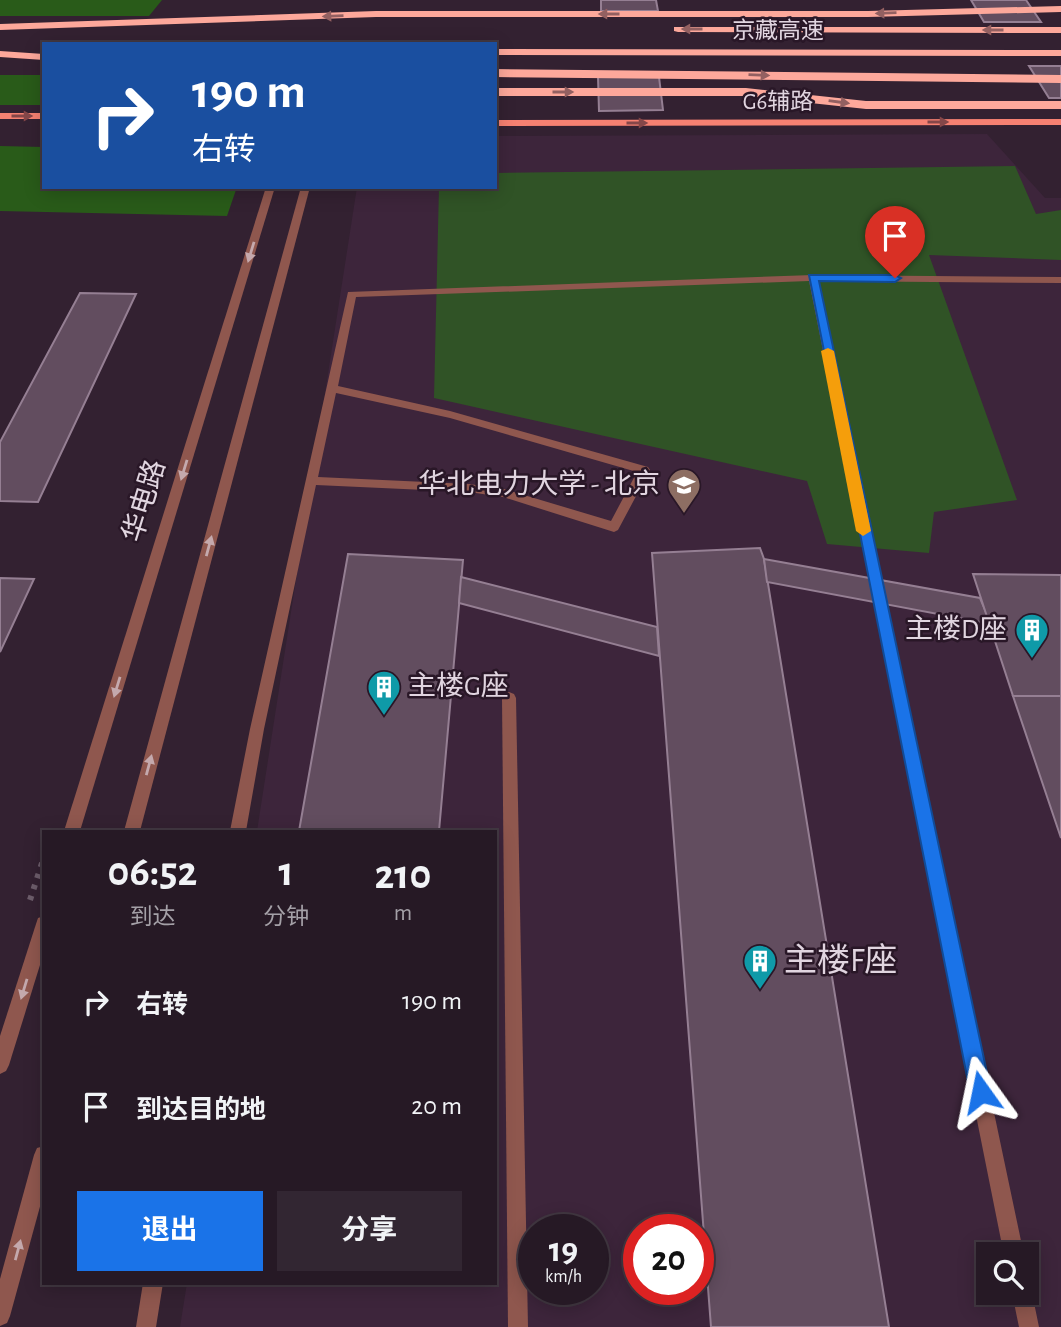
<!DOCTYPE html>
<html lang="zh">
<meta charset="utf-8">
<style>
body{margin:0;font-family:"Alegreya Sans","Noto Sans SC",sans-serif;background:#322632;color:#f1f3f6;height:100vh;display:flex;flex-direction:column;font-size:26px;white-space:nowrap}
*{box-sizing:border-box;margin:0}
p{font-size:23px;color:#a4a0a7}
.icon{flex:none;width:38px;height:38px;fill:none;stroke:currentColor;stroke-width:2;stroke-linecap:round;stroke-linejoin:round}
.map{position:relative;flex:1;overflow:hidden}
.details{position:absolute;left:42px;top:830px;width:455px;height:455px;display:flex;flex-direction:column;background:#261925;border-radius:0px;box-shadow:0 4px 18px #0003,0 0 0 2px #423842}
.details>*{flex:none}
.guide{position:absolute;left:42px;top:42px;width:455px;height:147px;border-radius:0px;box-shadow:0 4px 18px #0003,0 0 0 2px #423842;background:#1a4fa0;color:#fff;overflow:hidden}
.tools{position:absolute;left:976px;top:1242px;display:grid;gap:14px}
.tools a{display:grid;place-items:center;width:63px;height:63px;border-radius:0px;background:#261925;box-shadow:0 4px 18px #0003,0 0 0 2px #423842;font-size:35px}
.speed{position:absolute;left:518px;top:1214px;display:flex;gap:14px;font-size:35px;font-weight:700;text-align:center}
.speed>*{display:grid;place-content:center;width:91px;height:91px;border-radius:50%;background:#261925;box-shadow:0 4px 18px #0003,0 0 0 2px #423842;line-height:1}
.speed small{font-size:18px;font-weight:400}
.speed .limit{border:10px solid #d22;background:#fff;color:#111}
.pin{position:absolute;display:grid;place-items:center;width:60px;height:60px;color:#fff;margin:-72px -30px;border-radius:50% 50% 50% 0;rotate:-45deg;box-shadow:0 0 7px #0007}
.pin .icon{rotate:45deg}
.me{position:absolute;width:77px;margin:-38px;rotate:348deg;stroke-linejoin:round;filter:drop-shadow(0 0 5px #0008)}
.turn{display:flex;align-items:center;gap:24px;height:147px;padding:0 35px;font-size:32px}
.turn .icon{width:91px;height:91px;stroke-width:2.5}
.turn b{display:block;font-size:49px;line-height:60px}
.eta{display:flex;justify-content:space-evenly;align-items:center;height:119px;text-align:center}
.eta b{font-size:42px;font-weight:700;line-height:49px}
.button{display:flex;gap:14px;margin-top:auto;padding:14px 35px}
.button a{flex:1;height:80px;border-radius:0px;background:#1a73e8;color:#fff;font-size:28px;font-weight:700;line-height:80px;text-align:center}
.button a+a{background:#322632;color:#f1f3f6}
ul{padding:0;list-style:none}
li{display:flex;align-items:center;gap:21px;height:105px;padding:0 35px}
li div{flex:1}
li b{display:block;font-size:26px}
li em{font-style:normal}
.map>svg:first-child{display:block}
.built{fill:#3d253b;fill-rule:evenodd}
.green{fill:#305326}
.forest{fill:#295b19}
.building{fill:#624d5f;stroke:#957f93;stroke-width:2}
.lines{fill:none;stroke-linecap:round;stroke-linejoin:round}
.path{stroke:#6d5d6b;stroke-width:6;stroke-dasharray:4.5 7;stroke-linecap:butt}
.service{fill:#8f574e;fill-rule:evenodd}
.tertiary{fill:#8f574e;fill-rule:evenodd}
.primary{fill:#f68172;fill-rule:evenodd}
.motorway{fill:#fda89b;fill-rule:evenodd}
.oneway{fill:#936061}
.oneway2{fill:#854749}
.oneway3{fill:#c4a9ad}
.route{fill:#1a73e8;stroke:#114b97;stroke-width:2}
.slow{fill:#f59e0b}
.labels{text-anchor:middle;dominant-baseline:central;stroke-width:5;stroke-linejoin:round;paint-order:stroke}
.far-street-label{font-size:23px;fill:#e1d5e0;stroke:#291727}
.poi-label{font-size:28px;fill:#e1d5e0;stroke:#291727;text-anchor:end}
.street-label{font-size:28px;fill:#e1d5e0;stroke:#291727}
.near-poi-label{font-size:33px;fill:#e1d5e0;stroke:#291727;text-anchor:start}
</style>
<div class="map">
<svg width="1061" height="1327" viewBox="0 0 1061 1327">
<rect width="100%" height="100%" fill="#332131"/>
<!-- built -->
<path class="built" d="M987 134 1045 198H1061V1327H180L187 1283H495V831H257L357 187H495V136ZM534 1230H593V1290H534ZM639 1230H698V1290H639ZM989 1255H1027V1293H989Z"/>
<!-- green -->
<polygon class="green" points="1015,166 1036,214 1061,210 1061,260 929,255 1017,500 934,512 929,553 827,544 807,481 434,398 439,187 495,187 495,173"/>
<!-- forest -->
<g class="forest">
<polygon points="0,0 162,0 149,16 0,16"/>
<rect x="0" y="75" width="44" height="30"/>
<polygon points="0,146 44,147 44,187 237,187 227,216 0,211"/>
</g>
<!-- building -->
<g class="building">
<polygon points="601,0 656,0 658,11 601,11"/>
<polygon points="971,0 1026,0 1041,22 984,22"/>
<polygon points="1029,66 1061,66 1061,98 1049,98"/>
<polygon points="598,77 659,77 663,110 599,111"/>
<polygon points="80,293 136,294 38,502 0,501 0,442"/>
<polygon points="760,548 764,559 889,1327 711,1327 652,553"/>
<polygon points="348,554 463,560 439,831 299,831"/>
<polygon points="764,559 980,598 991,624 767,582"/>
<polygon points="973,574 1061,575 1061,696 1013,696"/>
<polygon points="461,577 657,627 659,656 459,603"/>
<polygon points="0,578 34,579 0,652"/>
<polygon points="1013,696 1061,696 1061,838"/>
</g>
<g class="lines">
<!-- path -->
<polyline class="path" points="30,900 44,857"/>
<!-- service -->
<g class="service">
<path d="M813 275 1061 277V283L819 281 1024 1255H1004L809 281 356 297 338 386 450 411 648 467 650 470 618 530 614 532 503 497 469 492 316 485 264 729 246 831H230L250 729 348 292ZM336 393 450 418 637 472 611 521 504 489 469 484 318 477Z"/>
<polygon points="509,692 514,694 516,698 528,1327 508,1327 502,698 504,694"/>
<polygon points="143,1283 163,1283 156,1327 136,1327"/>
<polygon points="1027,1285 1032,1293 1039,1327 1019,1327 1012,1293 1027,1293"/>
</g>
<!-- tertiary -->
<g class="tertiary">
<polygon points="266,187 275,187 80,831 64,831"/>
<polygon points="301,187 310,187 140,831 124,831"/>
<polygon points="44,916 44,952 9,1065 6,1071 0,1074 0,1036 36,924 38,918"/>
<polygon points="44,1146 44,1192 10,1316 7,1323 0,1326 0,1279 34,1155 37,1148"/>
</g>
<!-- primary -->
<g class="primary">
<rect x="0" y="113" width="44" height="6"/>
<polygon points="1061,119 1061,125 495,126 495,120"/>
</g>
<!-- motorway -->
<g class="motorway">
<polygon points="1061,6 1061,12 868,17 376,17 0,30 0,24 376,11 868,11"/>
<polygon points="674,27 1061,27 1061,33 678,32 674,31"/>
<polygon points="495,49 1061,50 1061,56 495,55"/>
<polygon points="0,51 44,54 44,60 0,57"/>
<polygon points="495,69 1061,75 1061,83 495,77"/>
<polygon points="495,88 746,88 866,101 1061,101 1061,109 866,109 746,96 495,96"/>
</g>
</g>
<!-- one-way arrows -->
<defs><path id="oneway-solid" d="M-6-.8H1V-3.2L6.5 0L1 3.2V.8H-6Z" transform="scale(1.75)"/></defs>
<g class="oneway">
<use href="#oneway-solid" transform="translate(886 13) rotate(178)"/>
<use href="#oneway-solid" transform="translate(609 14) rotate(180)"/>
<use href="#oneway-solid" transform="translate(333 16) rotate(178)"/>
<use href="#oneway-solid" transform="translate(692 29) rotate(-180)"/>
<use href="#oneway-solid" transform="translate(993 30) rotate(-180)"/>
<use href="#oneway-solid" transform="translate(759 75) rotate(2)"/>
<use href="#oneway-solid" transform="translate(563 92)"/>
<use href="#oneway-solid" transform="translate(839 102) rotate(8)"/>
</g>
<g class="oneway2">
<use href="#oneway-solid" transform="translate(22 116)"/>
<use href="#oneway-solid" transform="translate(938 122)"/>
<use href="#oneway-solid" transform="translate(637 123)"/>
</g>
<g class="oneway3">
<use href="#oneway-solid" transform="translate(251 252) rotate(107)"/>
<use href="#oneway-solid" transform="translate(184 470) rotate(107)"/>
<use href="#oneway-solid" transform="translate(209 546) rotate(-75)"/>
<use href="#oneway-solid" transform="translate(117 687) rotate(107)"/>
<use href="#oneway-solid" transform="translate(149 765) rotate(-75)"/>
<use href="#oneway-solid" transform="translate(24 989) rotate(107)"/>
<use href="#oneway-solid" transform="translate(18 1250) rotate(-75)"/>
</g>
<!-- route -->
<polygon class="route" points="809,275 895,275 901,278 895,282 819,281 991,1092 988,1099 981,1103 973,1099 970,1092"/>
<!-- slow -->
<polygon class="slow" points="828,348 834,351 871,531 863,536 856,531 821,351"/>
<!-- icons -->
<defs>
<symbol id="university-pin" viewBox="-11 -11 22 30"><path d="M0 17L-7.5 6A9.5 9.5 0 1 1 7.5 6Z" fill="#8d6e63" stroke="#291727"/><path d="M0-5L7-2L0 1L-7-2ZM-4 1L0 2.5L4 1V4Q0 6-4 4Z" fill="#fff"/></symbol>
<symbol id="building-pin" viewBox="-11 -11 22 30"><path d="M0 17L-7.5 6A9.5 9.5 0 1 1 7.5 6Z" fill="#0f9aa8" stroke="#291727"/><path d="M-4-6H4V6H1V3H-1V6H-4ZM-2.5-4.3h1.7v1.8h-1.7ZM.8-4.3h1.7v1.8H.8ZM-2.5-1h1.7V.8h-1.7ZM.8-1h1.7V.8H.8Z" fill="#fff"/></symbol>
</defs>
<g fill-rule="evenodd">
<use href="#university-pin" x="665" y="466" width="38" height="52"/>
<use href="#building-pin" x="1013" y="611" width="38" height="52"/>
<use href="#building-pin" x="365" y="668" width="38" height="52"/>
<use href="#building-pin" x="741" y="942" width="38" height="52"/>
</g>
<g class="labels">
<!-- far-street labels -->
<g class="far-street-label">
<text x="778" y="31">京藏高速</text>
<text x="778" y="102">G6辅路</text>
</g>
<!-- poi labels -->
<g class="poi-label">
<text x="660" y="485">华北电力大学 - 北京</text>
<text x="1007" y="630">主楼D座</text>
<text x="408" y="687" text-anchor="start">主楼G座</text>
</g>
<!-- street labels -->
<g class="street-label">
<text transform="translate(145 501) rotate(-73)">华电路</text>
</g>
<!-- near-poi labels -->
<g class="near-poi-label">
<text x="784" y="961">主楼F座</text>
</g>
</g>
</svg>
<div class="tools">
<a><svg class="icon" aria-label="search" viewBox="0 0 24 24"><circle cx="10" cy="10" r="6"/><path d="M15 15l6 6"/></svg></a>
</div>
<div class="speed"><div>19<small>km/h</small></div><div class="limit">20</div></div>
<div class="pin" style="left:895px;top:278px;background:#d93025"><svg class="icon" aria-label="arrive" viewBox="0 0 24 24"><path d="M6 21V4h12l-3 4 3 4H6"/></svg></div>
<svg class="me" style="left:981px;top:1092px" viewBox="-20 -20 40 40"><path d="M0-17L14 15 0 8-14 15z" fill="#1a73e8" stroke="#fff" stroke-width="4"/></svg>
<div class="guide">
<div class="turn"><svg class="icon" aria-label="right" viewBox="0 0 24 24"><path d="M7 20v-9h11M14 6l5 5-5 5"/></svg><div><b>190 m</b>右转</div></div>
</div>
<section class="details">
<div class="eta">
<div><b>06:52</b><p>到达</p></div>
<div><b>1</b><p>分钟</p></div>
<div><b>210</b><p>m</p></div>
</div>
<ul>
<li><svg class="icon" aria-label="right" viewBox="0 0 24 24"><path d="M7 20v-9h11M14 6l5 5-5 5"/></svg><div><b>右转</b></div><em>190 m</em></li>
<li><svg class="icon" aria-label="arrive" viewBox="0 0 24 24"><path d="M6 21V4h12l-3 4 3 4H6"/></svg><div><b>到达目的地</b></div><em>20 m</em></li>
</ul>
<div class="button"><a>退出</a><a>分享</a></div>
</section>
</div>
